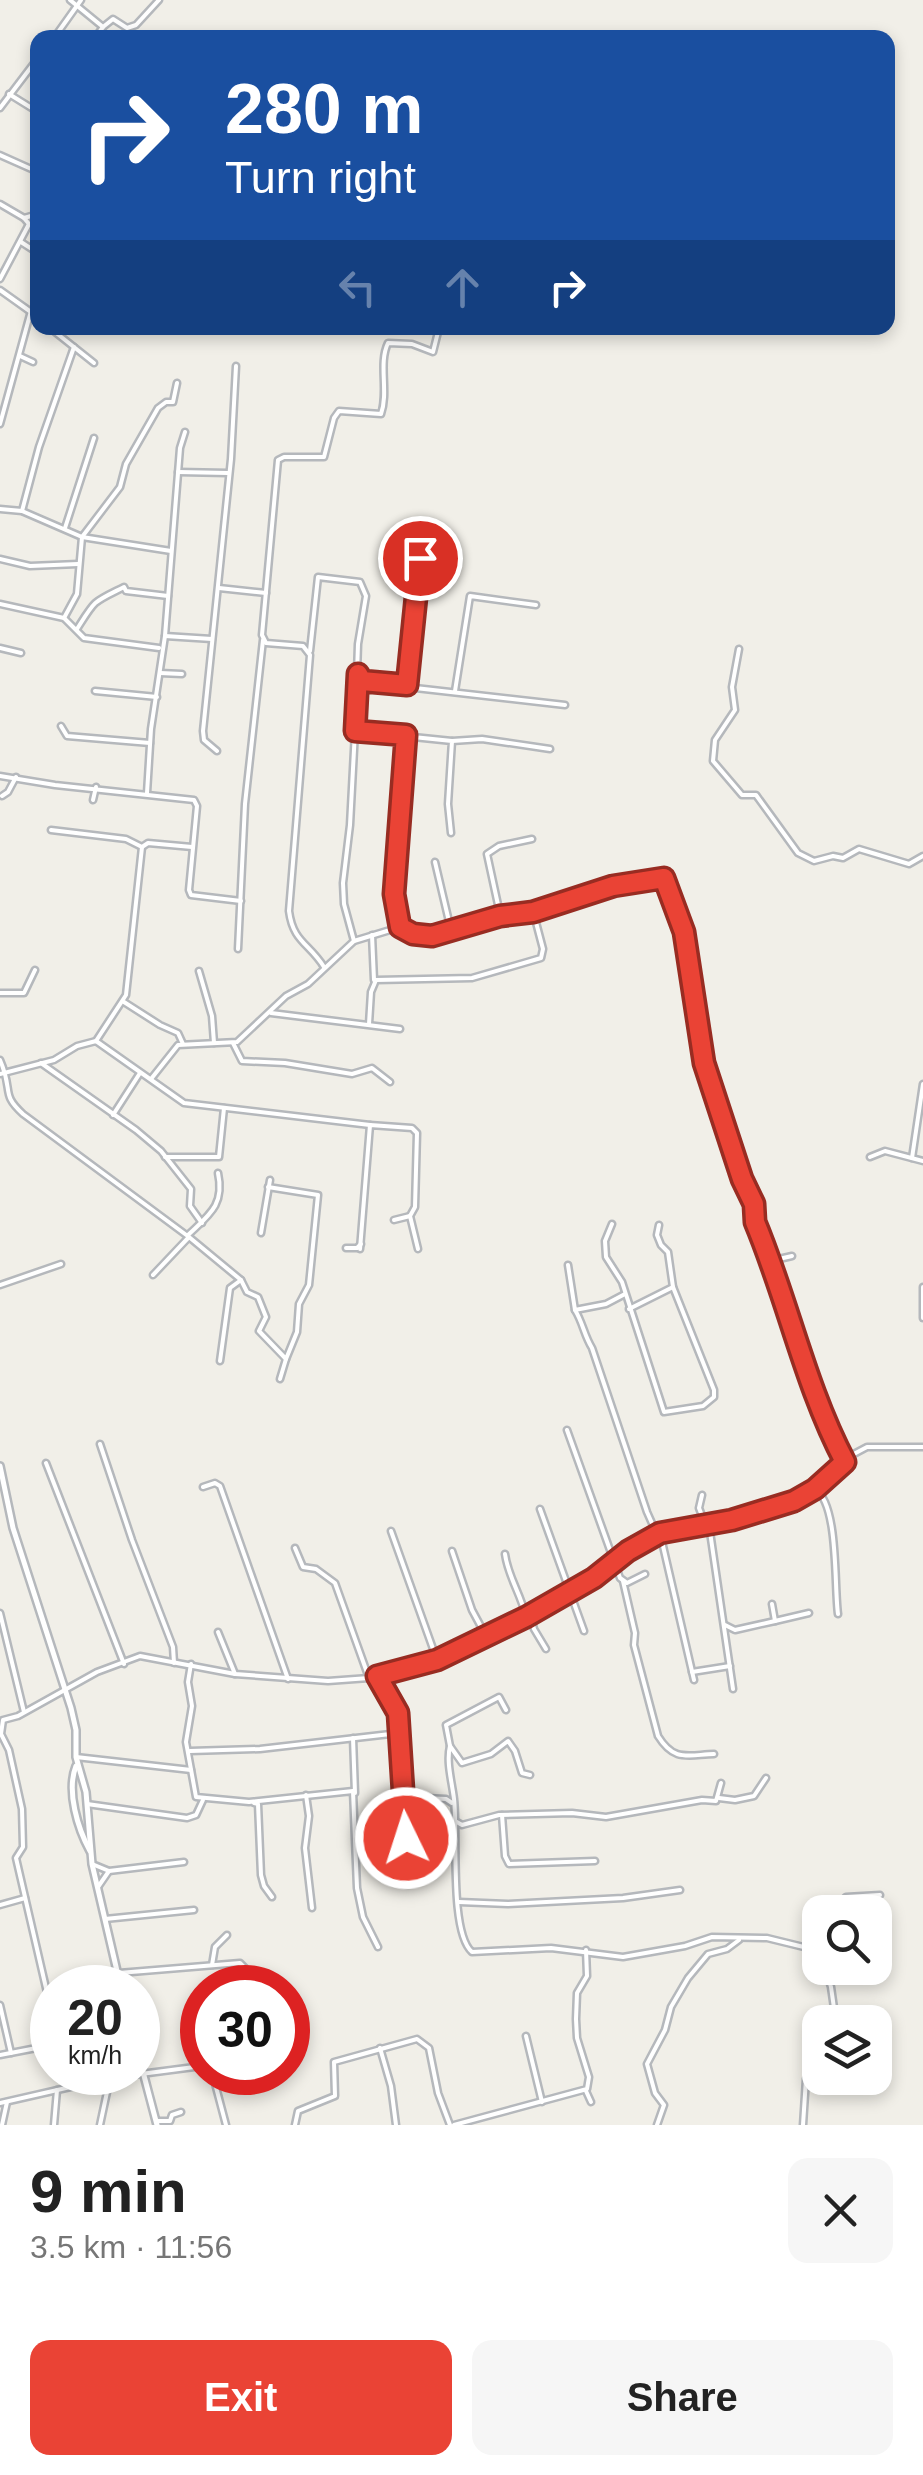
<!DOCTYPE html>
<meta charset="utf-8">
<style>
body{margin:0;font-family:Arial,sans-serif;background:#f6f6f6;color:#222;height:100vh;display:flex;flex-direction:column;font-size:38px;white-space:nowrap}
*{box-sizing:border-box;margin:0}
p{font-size:32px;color:#767676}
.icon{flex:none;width:55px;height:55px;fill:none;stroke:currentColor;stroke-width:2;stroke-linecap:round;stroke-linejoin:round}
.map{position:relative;height:2125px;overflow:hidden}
.panel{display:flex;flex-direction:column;background:#fff;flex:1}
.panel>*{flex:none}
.banner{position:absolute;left:30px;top:30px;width:865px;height:305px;border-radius:20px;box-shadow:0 5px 15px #0003;background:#1a4fa0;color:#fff;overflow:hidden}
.buttons{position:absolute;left:802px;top:1895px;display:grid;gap:20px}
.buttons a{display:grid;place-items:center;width:90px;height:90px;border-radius:20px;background:#fff;box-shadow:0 5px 15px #0003;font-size:50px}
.speed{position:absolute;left:30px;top:1965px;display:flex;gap:20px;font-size:50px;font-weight:700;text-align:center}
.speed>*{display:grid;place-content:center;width:130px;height:130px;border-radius:50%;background:#fff;box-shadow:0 5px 15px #0003;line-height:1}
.speed small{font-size:25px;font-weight:400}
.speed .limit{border:15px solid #d22;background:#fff;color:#111}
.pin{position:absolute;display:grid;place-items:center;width:85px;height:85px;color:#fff;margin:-42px;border:5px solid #fff;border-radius:50%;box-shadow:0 2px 10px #0007}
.me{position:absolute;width:110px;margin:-55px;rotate:356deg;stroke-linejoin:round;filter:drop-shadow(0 0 8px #0008)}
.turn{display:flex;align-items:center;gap:35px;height:210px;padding:0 30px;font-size:45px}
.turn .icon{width:130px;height:130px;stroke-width:2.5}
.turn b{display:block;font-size:70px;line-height:85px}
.lanes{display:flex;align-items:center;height:95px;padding:0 30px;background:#0003;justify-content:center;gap:50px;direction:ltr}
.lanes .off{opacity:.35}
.round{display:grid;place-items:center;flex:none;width:105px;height:105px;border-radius:20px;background:#f6f6f6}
.summary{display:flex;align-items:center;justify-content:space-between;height:170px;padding:0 30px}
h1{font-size:60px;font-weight:800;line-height:75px}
.action{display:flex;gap:20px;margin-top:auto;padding:20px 30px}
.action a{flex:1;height:115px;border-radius:20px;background:#ea4335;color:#fff;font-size:40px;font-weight:800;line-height:115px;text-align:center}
.action a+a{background:#f6f6f6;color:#222}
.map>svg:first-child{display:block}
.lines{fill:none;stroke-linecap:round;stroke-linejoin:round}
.minor-casing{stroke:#b5b8bc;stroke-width:9}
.tertiary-casing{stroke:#b5b8bc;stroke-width:10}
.minor{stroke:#fff;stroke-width:4}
.tertiary{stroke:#fff;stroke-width:5}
.route-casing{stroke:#982c22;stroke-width:25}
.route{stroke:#ea4335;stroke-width:18}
</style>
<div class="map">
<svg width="923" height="2125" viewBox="0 0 923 2125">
<rect width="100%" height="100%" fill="#f1efe8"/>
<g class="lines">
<defs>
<g id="minor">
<polyline points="70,0 103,27 113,19 127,28 136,25 159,0"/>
<polyline points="54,38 81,0"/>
<polyline points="95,38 103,27"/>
<polyline points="9,94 38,112"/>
<polyline points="0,108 38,58"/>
<polyline points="0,155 38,172"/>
<polyline points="37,195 38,195"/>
<polyline points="0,204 24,218 38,214"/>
<polyline points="21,242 38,253"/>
<polyline points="0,279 29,224 24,218"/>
<polyline points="0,290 38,317"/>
<polyline points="50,328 94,363"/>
<polyline points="20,356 33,362"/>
<polyline points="0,424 31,311"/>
<polyline points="178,472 228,473"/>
<polyline points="0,509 22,511 82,537 171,551"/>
<polyline points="22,511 39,447 74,347"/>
<polyline points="65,528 94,438"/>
<polyline points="0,559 30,566 78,564"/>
<polyline points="219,588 266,593"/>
<polyline points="0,604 64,618 84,638 159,648"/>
<polyline points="64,618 77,594 82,537 120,487 126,464 158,408 166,402 173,402 177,383"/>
<path d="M77 629C96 599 92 603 124 587L126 591 168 596"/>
<polyline points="165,636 212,639"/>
<polyline points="0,648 21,653"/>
<polyline points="739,649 732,687 735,710 715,740 713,761 742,795 756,795 798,853 814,861 833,856 843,858 859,849 909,864 923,856"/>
<polyline points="310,651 318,577 360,582 366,596 358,644 355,731"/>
<polyline points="160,673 182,674"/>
<polyline points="359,677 362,681 380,684 565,705"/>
<polyline points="407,685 421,559"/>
<polyline points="95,691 157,697"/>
<polyline points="455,691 470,596 536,605"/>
<polyline points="61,726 67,736 150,743"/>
<polyline points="452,741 482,739 550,749"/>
<polyline points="217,751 204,740 203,731 231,459 236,366"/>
<polyline points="0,776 55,785 194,800 197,806 189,890 191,895 241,901"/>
<polyline points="147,793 151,729 165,636 180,448 185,432"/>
<polyline points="2,796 8,792 16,777"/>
<polyline points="93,800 96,787"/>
<polyline points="51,830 126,839 142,847 148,843 192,847"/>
<polyline points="435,862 451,930"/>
<polyline points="500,914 487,854 499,846 532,839"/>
<polyline points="400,927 393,893 406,735"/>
<polyline points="372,935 374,980"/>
<polyline points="354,941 344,904 343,883 350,825 355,731 452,741 448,804 451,833"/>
<polyline points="238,949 245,804 263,640"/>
<path d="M324 967C309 943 293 942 289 911L310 655 303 646 266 643 262 635 278 460 284 457H324L334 418 339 411 381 414C389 391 378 364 388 343L412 344 433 352 439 328"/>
<polyline points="199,971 212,1016 214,1043"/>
<polyline points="0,993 24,993 35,970"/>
<polyline points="124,1002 160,1025 178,1033 183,1044"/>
<polyline points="271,1013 400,1029"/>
<polyline points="369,1024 371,992 376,980 472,978 541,958 543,949 533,911"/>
<polyline points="96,1041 126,995 142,847"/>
<polyline points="233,1043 242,1061 285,1063 352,1074 372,1068 390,1082"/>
<path d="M0 1060C14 1092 0 1093 23 1114L189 1237 153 1275"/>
<polyline points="41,1063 136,1130 161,1151 191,1189 190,1206 202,1223"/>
<polyline points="0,1074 54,1060 77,1046 96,1041 184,1103 370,1125"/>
<path d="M151 1079 178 1045 237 1042 286 996 308 984 354 941 400 927 413 934 432 935 500 916 523 914 630 881 664 878 684 932 704 1063 742 1179 754 1204 755 1222C788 1300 805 1385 844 1460"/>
<polyline points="113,1115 140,1073"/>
<polyline points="165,1157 219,1157 224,1108"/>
<polyline points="870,1157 885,1151 923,1161"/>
<polyline points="912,1158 923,1084"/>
<polyline points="394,1220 410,1216"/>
<polyline points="612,1224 605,1241 606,1257 622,1282 664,1412 703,1406 714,1397 714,1390 673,1287 668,1252 661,1245 657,1235 659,1225"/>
<polyline points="261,1233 270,1180"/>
<path d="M188 1235C209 1215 225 1205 218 1173"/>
<polyline points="189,1237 241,1280 247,1292 258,1297 266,1317 259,1331 286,1359 297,1332 299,1304 309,1285 318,1195 268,1187"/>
<polyline points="346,1248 357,1248 361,1244"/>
<polyline points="360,1249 370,1125 412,1128 417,1133 415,1207 410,1216 418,1249"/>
<polyline points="770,1261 792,1256"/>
<polyline points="568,1265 575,1310 606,1304 625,1294"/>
<polyline points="0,1285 61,1264"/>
<polyline points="923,1287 923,1318"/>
<polyline points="629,1309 673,1287"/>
<path d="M575 1310C583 1323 584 1335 592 1348L647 1512 655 1530 660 1533 694 1680"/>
<polyline points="220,1361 230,1288 241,1280"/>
<polyline points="280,1379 286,1359"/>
<polyline points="567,1430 620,1578 627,1583 645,1574"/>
<polyline points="100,1444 132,1540 173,1647 174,1663"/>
<polyline points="46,1463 124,1664"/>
<polyline points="203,1487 215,1483 220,1486 288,1679"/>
<path d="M815 1489C839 1504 834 1586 838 1614"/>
<polyline points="702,1495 699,1508 706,1526"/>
<polyline points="540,1509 584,1631"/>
<polyline points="709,1525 733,1689"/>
<polyline points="391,1531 437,1660"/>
<polyline points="295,1548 303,1567 316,1569 335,1583 369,1678"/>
<polyline points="452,1551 472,1610 486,1636"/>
<path d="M505 1554C508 1577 521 1594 526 1617"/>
<path d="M623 1581 635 1633 634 1645 658 1736C674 1762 687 1755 714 1754"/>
<polyline points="0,1613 24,1712"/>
<polyline points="530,1614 534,1629 546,1649"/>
<polyline points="775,1621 809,1613"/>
<polyline points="725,1625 735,1630 775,1621 772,1604"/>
<polyline points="218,1632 235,1674"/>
<polyline points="191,1664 188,1682 192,1706 186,1742 196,1797 249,1802 353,1791 357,1888 363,1917 378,1947"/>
<polyline points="692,1672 730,1666"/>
<polyline points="378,1677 397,1713 404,1797 446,1799 452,1803"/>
<polyline points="506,1710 499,1697 446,1725 450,1746 462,1763 491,1754 508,1741 515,1751 522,1773 530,1775"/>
<polyline points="353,1738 355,1793"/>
<path d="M450 1746C446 1762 452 1782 454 1799 458 1832 449 1932 472 1952L551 1948 623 1957 685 1946 712 1937 767 1938 820 1951"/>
<polyline points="190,1751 260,1749 399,1733"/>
<polyline points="76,1757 191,1770"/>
<polyline points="306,1795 309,1816 305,1848 312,1908"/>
<polyline points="403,1798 407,1874"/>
<polyline points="719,1798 735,1800 754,1796 766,1778"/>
<polyline points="254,1803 258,1804 261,1875 264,1886 272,1897"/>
<polyline points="87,1804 187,1818 196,1815 203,1800"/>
<polyline points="502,1815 505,1856 509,1864 595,1861"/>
<polyline points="455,1821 462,1825 499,1815 572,1813 606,1817 702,1800 716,1801 721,1783"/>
<polyline points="439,1854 455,1853"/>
<polyline points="92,1864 109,1871 184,1862"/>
<polyline points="98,1887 109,1871"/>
<polyline points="459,1902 508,1904 623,1898 680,1890"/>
<polyline points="0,1905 25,1898"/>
<polyline points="833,1912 846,1897 880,1895"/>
<polyline points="105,1919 194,1910"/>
<polyline points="212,1965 215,1947 227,1935"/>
<polyline points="825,1968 831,1987 836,2022"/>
<polyline points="119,1973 240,1963 248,1971 248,1979"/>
<polyline points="0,2005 11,2053"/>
<polyline points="52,2014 16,1858 23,1847 22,1809 9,1750 1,1734 3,1720 18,1716 97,1672 140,1656 235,1674 328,1681 369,1678 437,1660 549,1604 660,1533 732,1520 783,1505 815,1489 850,1456 867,1447 923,1447"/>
<polyline points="526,2036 542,2102"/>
<polyline points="380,2048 391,2086 396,2125"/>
<polyline points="0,2055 52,2045"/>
<polyline points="212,2072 226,2125"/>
<polyline points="586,2091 591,2102"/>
<polyline points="0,2103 110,2078 202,2066"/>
<polyline points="156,2121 170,2121 172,2115 181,2112"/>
<polyline points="2,2125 7,2102"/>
<polyline points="54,2125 57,2090"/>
<polyline points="100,2125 110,2078"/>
<polyline points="295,2125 298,2111 335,2096 334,2062 417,2039 429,2048 438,2093 450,2125"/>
<polyline points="454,2125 587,2089 589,2077 577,2038 576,2019 577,1993 587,1976 586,1950"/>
<polyline points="657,2125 664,2105 655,2093 647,2064 665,2030 671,2007 688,1978 708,1954 727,1949 739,1940"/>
<polyline points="803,2125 806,2079 820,2056"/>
</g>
<g id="tertiary">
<polyline points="0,1466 13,1528 71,1708 76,1730 76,1757 86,1792 92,1864 121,1988"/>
<path d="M76 1766C66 1791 78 1829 90 1851"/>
<polyline points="138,2053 157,2125"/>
</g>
</defs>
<!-- minor casing -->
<use href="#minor" class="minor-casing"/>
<!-- tertiary casing -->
<use href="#tertiary" class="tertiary-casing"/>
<!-- minor -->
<use href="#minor" class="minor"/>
<!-- tertiary -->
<use href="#tertiary" class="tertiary"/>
</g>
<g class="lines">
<defs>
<path id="route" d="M406 1838 398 1713 377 1676 437 1660 526 1617 594 1578 628 1551 660 1533 732 1520 794 1501 815 1489 845 1462C805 1386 788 1301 755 1222L754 1204 742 1179 704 1063 684 932 664 878 613 886 533 912 500 916 432 936 413 934 400 927 394 894 406 735 355 731 358 674 362 681 407 685 420 558"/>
</defs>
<!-- route casing -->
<use href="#route" class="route-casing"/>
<!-- route -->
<use href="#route" class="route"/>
</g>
</svg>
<div class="buttons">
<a><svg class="icon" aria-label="search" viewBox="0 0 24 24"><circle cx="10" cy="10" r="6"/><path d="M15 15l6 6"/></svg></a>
<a><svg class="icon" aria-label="layers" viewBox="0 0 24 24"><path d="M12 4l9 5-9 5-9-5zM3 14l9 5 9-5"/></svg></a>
</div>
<div class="speed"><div>20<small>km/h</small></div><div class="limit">30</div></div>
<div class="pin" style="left:420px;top:558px;background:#d93025"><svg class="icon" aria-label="arrive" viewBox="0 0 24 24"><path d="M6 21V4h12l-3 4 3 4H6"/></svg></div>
<svg class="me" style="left:406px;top:1838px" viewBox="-20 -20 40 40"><circle r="17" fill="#ea4335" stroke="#fff" stroke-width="3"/><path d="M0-11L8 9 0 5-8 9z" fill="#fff"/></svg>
<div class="banner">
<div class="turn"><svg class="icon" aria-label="right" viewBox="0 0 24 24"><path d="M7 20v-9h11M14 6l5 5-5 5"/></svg><div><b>280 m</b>Turn right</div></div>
<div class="lanes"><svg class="icon off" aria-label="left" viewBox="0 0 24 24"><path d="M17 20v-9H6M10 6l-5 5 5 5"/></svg><svg class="icon off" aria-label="ahead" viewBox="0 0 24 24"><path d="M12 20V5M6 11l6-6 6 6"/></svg><svg class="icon" aria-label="right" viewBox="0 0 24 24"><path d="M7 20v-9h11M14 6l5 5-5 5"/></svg></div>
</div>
</div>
<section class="panel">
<div class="summary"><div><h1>9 min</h1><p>3.5 km · 11:56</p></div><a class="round"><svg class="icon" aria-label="close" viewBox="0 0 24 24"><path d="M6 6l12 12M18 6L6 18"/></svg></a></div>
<div class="action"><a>Exit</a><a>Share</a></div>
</section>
